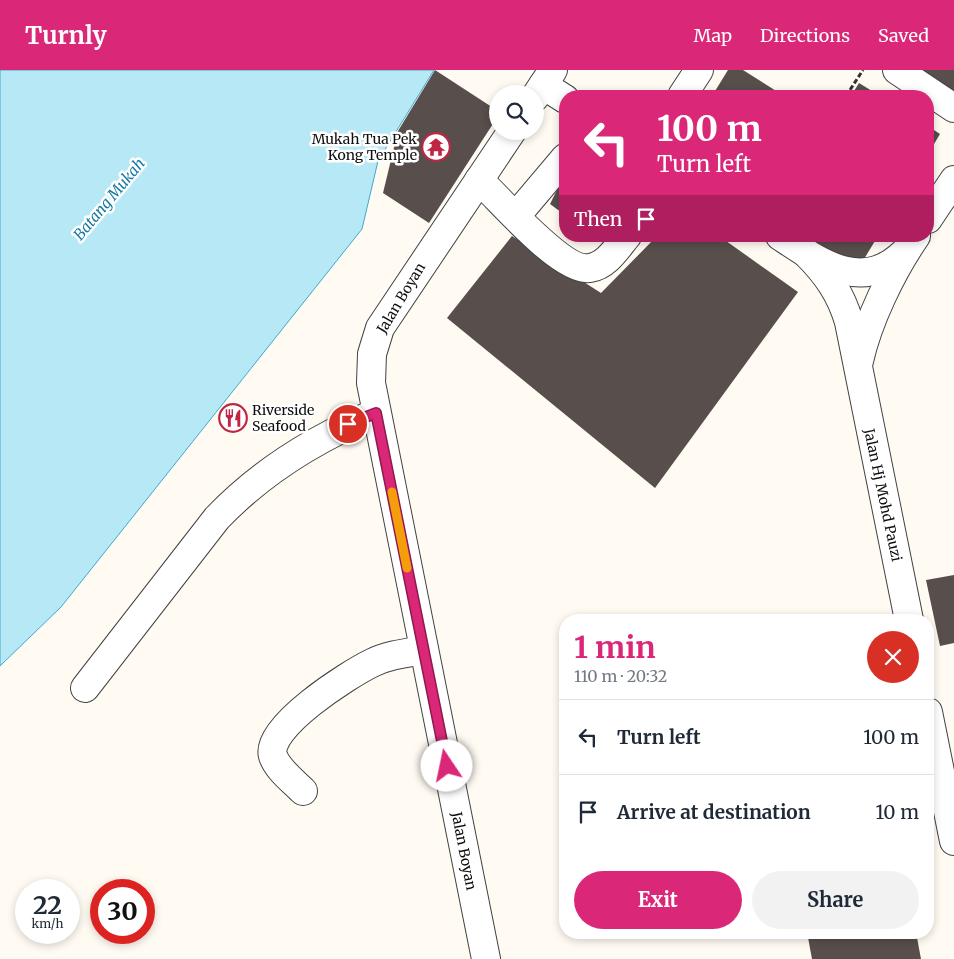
<!DOCTYPE html>
<meta charset="utf-8">
<style>
body{margin:0;font-family:Merriweather,serif;background:#f2f2f3;color:#1f2937;height:100vh;display:flex;flex-direction:column;font-size:19px;white-space:nowrap}
*{box-sizing:border-box;margin:0}
p{font-size:16px;color:#747a83}
.icon{flex:none;width:28px;height:28px;fill:none;stroke:currentColor;stroke-width:2;stroke-linecap:round;stroke-linejoin:round}
.map{position:relative;flex:1;overflow:hidden}
.drawer{position:absolute;left:559px;top:544px;width:375px;height:325px;display:flex;flex-direction:column;background:#fff;border-radius:20px;box-shadow:0 2px 8px #0003}
.drawer>*{flex:none}
.top-card{position:absolute;left:559px;top:20px;width:375px;height:152px;border-radius:20px;box-shadow:0 2px 8px #0003;background:#db2777;color:#fff;overflow:hidden}
.fabs{position:absolute;left:489px;top:15px;display:grid;gap:10px}
.fabs a{display:grid;place-items:center;width:55px;height:55px;border-radius:50%;background:#fff;box-shadow:0 2px 8px #0003;font-size:25px}
.speed{position:absolute;left:15px;top:809px;display:flex;gap:10px;font-size:25px;font-weight:700;text-align:center}
.speed>*{display:grid;place-content:center;width:65px;height:65px;border-radius:50%;background:#fff;box-shadow:0 2px 8px #0003;line-height:1}
.speed small{font-size:12px;font-weight:400}
.speed .limit{border:8px solid #d22;background:#fff;color:#111}
.pin{position:absolute;display:grid;place-items:center;width:42px;height:42px;color:#fff;margin:-21px;border:2px solid #fff;border-radius:50%;box-shadow:0 1px 5px #0007}
.me{position:absolute;width:55px;margin:-28px;rotate:349deg;stroke-linejoin:round;filter:drop-shadow(0 0 4px #0008)}
.turn{display:flex;align-items:center;gap:18px;height:105px;padding:0 15px;font-size:22px}
.turn .icon{width:65px;height:65px;stroke-width:2.5}
.turn b{display:block;font-size:35px;line-height:42px}
.then{display:flex;align-items:center;height:48px;padding:0 15px;background:#0003;gap:10px;font-size:19px}
.round{display:grid;place-items:center;flex:none;width:52px;height:52px;border-radius:26px;background:#f2f2f3}
.head{display:flex;align-items:center;justify-content:space-between;height:85px;padding:0 15px}
h1{font-size:30px;font-weight:700;line-height:38px;color:#db2777}
.primary-button{display:flex;gap:10px;margin-top:auto;padding:10px 15px}
.primary-button a{flex:1;height:58px;border-radius:30px;background:#db2777;color:#fff;font-size:20px;font-weight:700;line-height:58px;text-align:center}
.primary-button a+a{background:#f2f2f3;color:#1f2937}
ul{padding:0;list-style:none}
li{display:flex;align-items:center;gap:15px;height:75px;padding:0 15px;border-top:1px solid #e0e1e3}
li div{flex:1}
li b{display:block;font-size:19px}
li em{font-style:normal}
header{display:flex;align-items:center;gap:30px;box-sizing:border-box;height:70px;padding:0 25px;background:#db2777;color:#fff}
header strong{font-size:24px}
nav{display:flex;gap:28px;margin-inline-start:auto;font-size:18px}
.map>svg:first-child{display:block}
.water{fill:#b6e8f6;stroke:#3da9ce}
.building{fill:#584e4b}
.lines{fill:none;stroke-linecap:round;stroke-linejoin:round}
.minor-casing{stroke:#424242;stroke-width:30}
.path{stroke:#313131;stroke-width:3;stroke-dasharray:5 2.5;stroke-linecap:butt}
.minor{stroke:#fff;stroke-width:28}
.route-casing{stroke:#8e194d;stroke-width:12}
.route{stroke:#db2777;stroke-width:9}
.slow{stroke:#f59e0b;stroke-width:9}
.labels{text-anchor:middle;dominant-baseline:central;stroke-width:5;stroke-linejoin:round;paint-order:stroke}
.poi-label{font-size:14px;fill:#0f0f0f;stroke:#fff;text-anchor:end}
.street-label{font-size:14px;fill:#0f0f0f;stroke:#fff}
.water-label{font-size:15px;font-style:italic;fill:#177aa2;stroke:#fff}
</style>
<header>
<strong>Turnly</strong>
<nav><a>Map</a><a>Directions</a><a>Saved</a></nav>
</header>
<div class="map">
<svg width="954" height="889" viewBox="0 0 954 889">
<rect width="100%" height="100%" fill="#fffaf2"/>
<!-- water -->
<polygon class="water" points="0,0 434,0 378,91 362,159 61,537 0,596"/>
<!-- building -->
<g class="building">
<polygon points="435,0 498,41 498,46 429,153 383,123 398,61"/>
<polygon points="728,0 743,0 784,26 712,26"/>
<polygon points="912,0 954,0 954,27"/>
<polygon points="859,13 880,26 851,26"/>
<polygon points="928,56 940,64 928,84"/>
<polygon points="565,104 565,145 550,134"/>
<polygon points="512,166 601,223 657,166 719,166 798,222 655,418 447,248"/>
<polygon points="806,166 878,166 858,199"/>
<polygon points="954,505 954,573 940,576 926,510"/>
<polygon points="807,862 916,862 921,889 812,889"/>
</g>
<g class="lines">
<defs>
<g id="minor">
<polyline points="897,0 954,38"/>
<polyline points="543,15 565,29"/>
<polyline points="682,26 699,0"/>
<polyline points="535,27 553,0"/>
<path d="M479 110C500 129 562 203 590 198 607 195 617 178 627 166"/>
<polyline points="516,146 565,88"/>
<polyline points="928,149 954,110"/>
<path d="M780 166C821 193 862 224 905 182"/>
<path d="M806 183C827 204 841 224 849 252L909 550"/>
<path d="M859 291C868 250 892 201 916 166"/>
<path d="M85 618 217 448C262 401 316 368 376 343"/>
<polyline points="928,642 954,771"/>
<path d="M303 721C293 711 278 700 273 686 264 658 349 604 372 593 388 585 406 583 424 580"/>
<polyline points="486,889 371,313 372,284 380,258 512,61"/>
</g>
</defs>
<!-- minor casing -->
<use href="#minor" class="minor-casing"/>
<!-- path -->
<polyline class="path" points="846,26 863,0"/>
<!-- minor -->
<use href="#minor" class="minor"/>
</g>
<g class="lines">
<defs>
<polyline id="route" points="348,354 376,343 447,696"/>
</defs>
<!-- route casing -->
<use href="#route" class="route-casing"/>
<!-- route -->
<use href="#route" class="route"/>
<!-- slow -->
<polyline class="slow" points="392,422 407,498"/>
</g>
<!-- icons -->
<defs>
<symbol id="temple-ring" viewBox="-11 -11 22 22"><circle r="9.5" fill="#fff" stroke="#c02644" stroke-width="1.5"/><path d="M0-6L5-2H3V0L6.5 2.5H4V6H1.5V3h-3V6H-4V2.5H-6.5L-3 0V-2H-5Z" fill="#c02644"/></symbol>
<symbol id="restaurant-ring" viewBox="-11 -11 22 22"><circle r="9.5" fill="#fff" stroke="#c02644" stroke-width="1.5"/><path d="M-5-6h1v4h1v-4h1v4h1v-4h1v5L-1.5 .5V6h-2V.5L-5-1ZM5-6V6H3V1.5H1.5Q1.5-4 5-6Z" fill="#c02644"/></symbol>
</defs>
<g fill-rule="evenodd">
<use href="#temple-ring" x="420" y="61" width="32" height="32"/>
<use href="#restaurant-ring" x="217" y="332" width="32" height="32"/>
</g>
<g class="labels">
<!-- poi labels -->
<g class="poi-label">
<text x="417" y="69">Mukah Tua Pek<tspan x="417" dy="16">Kong Temple</tspan></text>
<text x="252" y="340" text-anchor="start">Riverside<tspan x="252" dy="16">Seafood</tspan></text>
</g>
<!-- street labels -->
<g class="street-label">
<text transform="translate(401 228) rotate(-59)">Jalan Boyan</text>
<text transform="translate(883 425) rotate(78)">Jalan Hj Mohd Pauzi</text>
<text transform="translate(464 781) rotate(79)">Jalan Boyan</text>
</g>
<!-- water labels -->
<g class="water-label">
<text transform="translate(109 129) rotate(-50)">Batang Mukah</text>
</g>
</g>
</svg>
<div class="fabs">
<a><svg class="icon" aria-label="search" viewBox="0 0 24 24"><circle cx="10" cy="10" r="6"/><path d="M15 15l6 6"/></svg></a>
</div>
<div class="speed"><div>22<small>km/h</small></div><div class="limit">30</div></div>
<div class="pin" style="left:348px;top:354px;background:#d93025"><svg class="icon" aria-label="arrive" viewBox="0 0 24 24"><path d="M6 21V4h12l-3 4 3 4H6"/></svg></div>
<svg class="me" style="left:447px;top:696px" viewBox="-20 -20 40 40"><circle r="19" fill="#fff"/><path d="M0-13L10 11 0 6-10 11z" fill="#db2777"/></svg>
<div class="top-card">
<div class="turn"><svg class="icon" aria-label="left" viewBox="0 0 24 24"><path d="M17 20v-9H6M10 6l-5 5 5 5"/></svg><div><b>100 m</b>Turn left</div></div>
<div class="then">Then<svg class="icon" aria-label="arrive" viewBox="0 0 24 24"><path d="M6 21V4h12l-3 4 3 4H6"/></svg></div>
</div>
<section class="drawer">
<div class="head"><div><h1>1 min</h1><p>110 m · 20:32</p></div><a class="round" style="background:#d93025;color:#fff"><svg class="icon" aria-label="close" viewBox="0 0 24 24"><path d="M6 6l12 12M18 6L6 18"/></svg></a></div>
<ul>
<li><svg class="icon" aria-label="left" viewBox="0 0 24 24"><path d="M17 20v-9H6M10 6l-5 5 5 5"/></svg><div><b>Turn left</b></div><em>100 m</em></li>
<li><svg class="icon" aria-label="arrive" viewBox="0 0 24 24"><path d="M6 21V4h12l-3 4 3 4H6"/></svg><div><b>Arrive at destination</b></div><em>10 m</em></li>
</ul>
<div class="primary-button"><a>Exit</a><a>Share</a></div>
</section>
</div>
